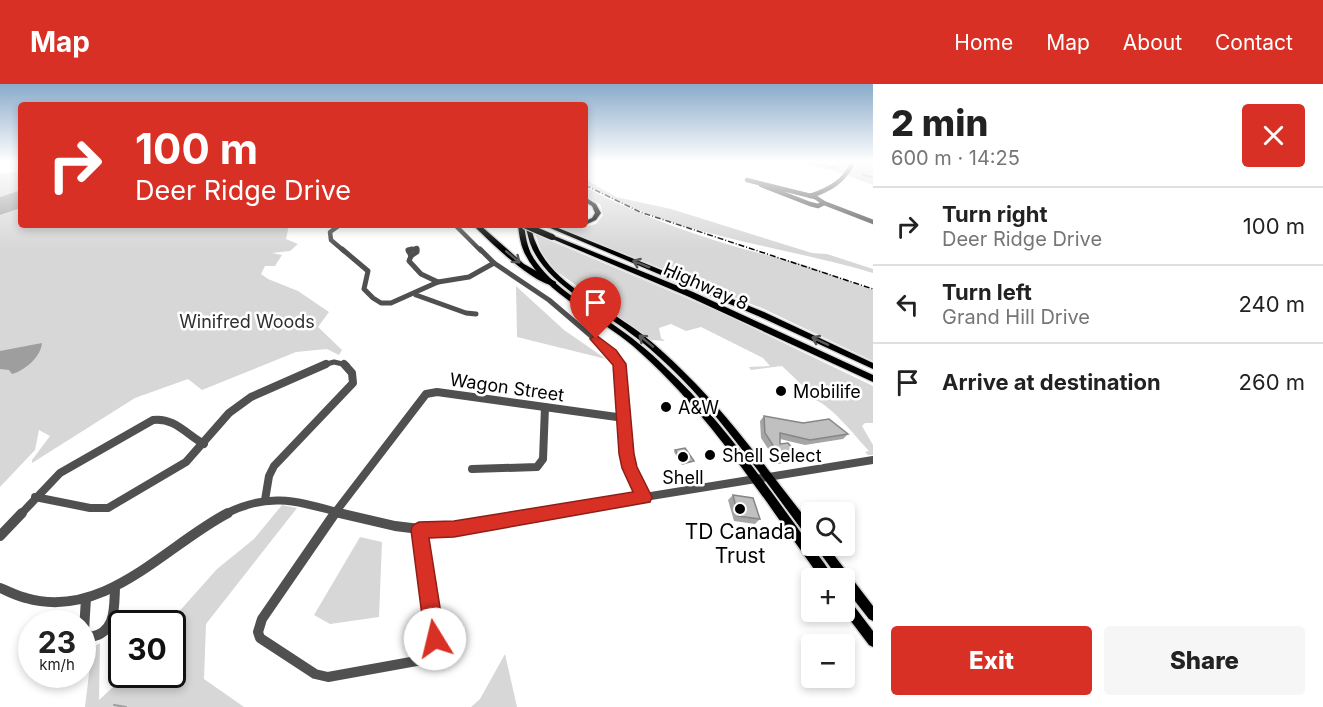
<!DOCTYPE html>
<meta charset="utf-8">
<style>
body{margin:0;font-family:Inter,sans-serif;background:#f6f6f6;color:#222;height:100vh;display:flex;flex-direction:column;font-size:22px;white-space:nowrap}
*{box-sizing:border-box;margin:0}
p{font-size:20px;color:#767676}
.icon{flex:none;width:33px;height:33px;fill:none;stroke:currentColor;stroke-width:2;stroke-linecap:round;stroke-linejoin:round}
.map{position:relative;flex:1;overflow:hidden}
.panel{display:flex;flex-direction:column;background:#fff;width:450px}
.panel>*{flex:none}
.guide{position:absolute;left:18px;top:18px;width:570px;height:126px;border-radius:6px;box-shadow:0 3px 9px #0003;background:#d93025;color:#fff;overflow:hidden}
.tools{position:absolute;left:801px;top:418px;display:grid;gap:12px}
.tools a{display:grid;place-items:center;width:54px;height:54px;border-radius:6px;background:#fff;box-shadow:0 3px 9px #0003;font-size:30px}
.speed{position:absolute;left:18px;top:526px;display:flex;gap:12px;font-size:30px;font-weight:700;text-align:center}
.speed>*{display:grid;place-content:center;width:78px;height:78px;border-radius:50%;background:#fff;box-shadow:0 3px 9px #0003;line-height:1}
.speed small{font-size:15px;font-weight:400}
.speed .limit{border:3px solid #111;border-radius:9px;background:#fff;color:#111}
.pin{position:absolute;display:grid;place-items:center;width:51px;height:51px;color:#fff;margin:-62px -26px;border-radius:50% 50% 50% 0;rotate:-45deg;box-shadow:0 0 6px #0007}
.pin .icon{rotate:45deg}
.me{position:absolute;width:66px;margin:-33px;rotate:351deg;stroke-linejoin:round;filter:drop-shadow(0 0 4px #0008)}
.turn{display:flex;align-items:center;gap:21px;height:126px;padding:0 18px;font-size:27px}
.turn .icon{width:78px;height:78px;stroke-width:2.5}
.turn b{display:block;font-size:42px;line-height:51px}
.round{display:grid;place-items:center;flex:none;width:63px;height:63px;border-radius:6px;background:#f6f6f6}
.overview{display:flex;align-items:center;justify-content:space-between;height:102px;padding:0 18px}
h1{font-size:36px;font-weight:800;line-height:45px}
.action{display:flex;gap:12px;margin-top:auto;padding:12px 18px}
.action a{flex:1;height:69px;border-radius:6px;background:#d93025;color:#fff;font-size:24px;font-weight:800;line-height:69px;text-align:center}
.action a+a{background:#f6f6f6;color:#222}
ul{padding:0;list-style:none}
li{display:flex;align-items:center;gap:18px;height:78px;padding:0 18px;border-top:2px solid #e0e0e0}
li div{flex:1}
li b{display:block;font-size:22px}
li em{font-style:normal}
header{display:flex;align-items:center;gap:36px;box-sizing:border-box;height:84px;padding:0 30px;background:#d93025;color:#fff}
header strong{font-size:28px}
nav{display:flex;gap:33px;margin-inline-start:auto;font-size:21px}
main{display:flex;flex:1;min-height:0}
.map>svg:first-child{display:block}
.green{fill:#d7d7d7}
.water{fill:#9e9e9e}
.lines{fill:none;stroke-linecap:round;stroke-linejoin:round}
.stream-far1{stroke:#9e9e9e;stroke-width:1.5}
.stream{stroke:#9e9e9e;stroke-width:2}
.major-casing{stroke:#dbdbdb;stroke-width:3}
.highway-casing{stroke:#dbdbdb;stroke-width:3}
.minor-far3{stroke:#505050;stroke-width:4.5}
.minor-far2{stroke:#505050;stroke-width:5}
.minor-far1{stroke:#505050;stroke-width:8}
.minor{stroke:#505050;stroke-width:10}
.major{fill:#000;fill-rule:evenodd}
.highway{fill:#000;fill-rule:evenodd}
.rail{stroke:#000;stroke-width:1.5;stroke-dasharray:6 2 1 2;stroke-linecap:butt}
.highway-bridge-casing{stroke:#dbdbdb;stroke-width:8;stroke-linecap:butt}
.highway-bridge{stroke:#000;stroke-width:6}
.wall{fill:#a5a5a5}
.building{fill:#c0c0c0;stroke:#868686;stroke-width:1.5}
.oneway{stroke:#595959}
.route{fill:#d93025;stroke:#8d1f18;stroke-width:1.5}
.poi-dot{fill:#000;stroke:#fff;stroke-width:2}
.labels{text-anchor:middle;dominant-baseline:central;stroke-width:5;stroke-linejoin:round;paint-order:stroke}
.street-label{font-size:18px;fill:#000;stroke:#fff}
.park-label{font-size:18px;fill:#2e2e2e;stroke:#fff}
.poi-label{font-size:18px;fill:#000;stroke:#fff;text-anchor:start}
.near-poi-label{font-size:21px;fill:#000;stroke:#fff}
</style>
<header>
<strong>Map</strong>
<nav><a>Home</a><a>Map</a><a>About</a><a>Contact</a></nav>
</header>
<main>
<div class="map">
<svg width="873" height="623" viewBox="0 0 873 623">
<rect width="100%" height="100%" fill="#fff"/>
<!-- green -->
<g class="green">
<polygon points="793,78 873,78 873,101 835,87"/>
<polygon points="21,87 21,106 0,113 0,90"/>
<path d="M585 95 616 113 671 125 812 169 827 170 873 185V189C781 161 666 151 585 99Z"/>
<path d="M585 103C647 136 718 160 787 176 813 182 846 197 873 206V277L764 225 560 144H580L596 140 603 131 600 120 585 113Z"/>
<polygon points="21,124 21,141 289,141 286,155 298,160 290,167 272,169 282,171 275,182 265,182 261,190 268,195 298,207 329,228 318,243 342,266 339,271 327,265 296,268 202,306 188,295 135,314 32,379 32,376 50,352 39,346 35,366 0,403 0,131"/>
<path d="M535 150 715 226 873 302V339H865L862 342 873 361V371H868L865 368 869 367C855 352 829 318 810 314L804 303 782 282 751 286 749 283 770 282 763 274 701 243 686 247 671 240 659 244 661 254 665 257 651 256 555 186 542 169Z"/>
<polygon points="516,202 564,246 606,275 517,253"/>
<polygon points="282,421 297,424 206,540 204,595 244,623 85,623 92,564 100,559 99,616 126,591 172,591 172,540 168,540 217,485 254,455"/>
<polygon points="360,453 382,458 379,533 330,540 314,531"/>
<polygon points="505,570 517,623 471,623 480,615"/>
</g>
<!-- water -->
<g class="water">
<polygon points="21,106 21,124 0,131 0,113"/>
<path d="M42 259C41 273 24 287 12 290L9 286 0 285V267Z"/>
</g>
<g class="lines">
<!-- stream-far1 -->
<g class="stream-far1">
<polyline points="811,78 836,84"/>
<polyline points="863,91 873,93"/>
</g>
<!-- stream -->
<polyline class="stream" points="114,621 126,623"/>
<defs>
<g id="major">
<path d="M518 141H524C526 155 528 168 537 179 555 204 586 221 611 239 630 252 648 266 664 282 715 329 756 387 797 443 807 458 827 480 834 495H821C763 414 709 328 633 262 599 233 544 210 524 168 520 159 519 150 518 141Z"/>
<path d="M525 141H531C532 147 533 153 536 159 551 198 602 221 635 245 653 258 670 274 686 290 733 336 771 391 812 442V456L808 454C767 400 729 343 681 294 665 278 648 262 630 249 597 223 545 200 530 159 528 153 527 147 525 141Z"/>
<polygon points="815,462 827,462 873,522 873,537 869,535 844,503 844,495 839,495"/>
<polygon points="844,512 848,514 873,547 873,563 869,561 844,528"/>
</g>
<g id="highway">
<polygon points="585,113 596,120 601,129 596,136 585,141 585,137 592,134 595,129 592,122 585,118"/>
<path d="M473 141H480L524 180 556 198V202C535 202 488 156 473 141Z"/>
<polygon points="543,141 551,141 764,228 873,279 873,285 758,232"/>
<polygon points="552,151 693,208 873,291 873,298 687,212 550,154 549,153"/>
</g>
</defs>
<!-- major casing -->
<use href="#major" class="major-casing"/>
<!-- highway casing -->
<use href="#highway" class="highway-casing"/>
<!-- minor-far3 -->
<g class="minor-far3">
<polyline points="747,96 815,113 824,119 818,122 810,120 761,101"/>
<path d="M810 112C829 106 845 97 853 78"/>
<polyline points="824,119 873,138"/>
<polyline points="340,141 330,148 331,156 344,167"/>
<polyline points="455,141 481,167"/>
<polyline points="408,167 417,164 417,167"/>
</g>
<!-- minor-far2 -->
<g class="minor-far2">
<polyline points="342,165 368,187 364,205 373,214 381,219 391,219 438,198 469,193 494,179"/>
<polyline points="480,165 494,179 549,216 617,274 619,281"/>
<polyline points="411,172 409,177 421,190 438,198"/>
<polyline points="411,172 408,166 412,165"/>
<polyline points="411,172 417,168 417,165"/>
<polyline points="416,211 466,229 476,230"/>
<polyline points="323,281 334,278 347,281"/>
</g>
<!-- minor-far1 -->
<g class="minor-far1">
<polyline points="619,280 627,370 630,384 644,413"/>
<polyline points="472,385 537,383 543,375 545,323"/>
<polyline points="35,413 90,424 108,424 186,378 229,329 251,313 326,280"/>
<polyline points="265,416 269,392 274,382 353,299 352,289 344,280"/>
<path d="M21 430 60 389 153 336C174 333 187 351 204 360"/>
<path d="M225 430C270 407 299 418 345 430"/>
<polyline points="334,430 426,310 437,308 624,334"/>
<polyline points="540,430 873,376"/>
</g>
<!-- minor -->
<g class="minor">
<polyline points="335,429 262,535 258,548 260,554 315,590 328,593 422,576 432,568 435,555 419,446"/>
<polyline points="339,429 395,442 436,447 549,429"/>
<polyline points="0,452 22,429"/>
<path d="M0 504C8 507 17 512 26 514 104 537 166 461 228 429"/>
<path d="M86 514 84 547 91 553C116 548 114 525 115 504"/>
</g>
<!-- major -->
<use href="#major" class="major"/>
<!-- highway -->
<use href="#highway" class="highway"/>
<!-- rail -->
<polyline class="rail" points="585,101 640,128 873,205"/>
<defs>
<polyline id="highway-bridge" points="524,141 552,153"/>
</defs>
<!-- highway-bridge casing -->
<use href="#highway-bridge" class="highway-bridge-casing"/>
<!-- highway-bridge -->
<use href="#highway-bridge" class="highway-bridge"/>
</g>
<!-- wall -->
<g class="wall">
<polygon points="764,332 848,350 843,355 805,361 780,355 780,360 799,372 794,377 778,380 761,354 760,337"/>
<polygon points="675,366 694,377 693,378 682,381 674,368"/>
<polygon points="733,411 760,435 755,440 734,437 728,416"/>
</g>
<!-- building -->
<g class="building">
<polygon points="764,332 803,339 829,335 848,350 810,356 780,349 780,360 788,359 799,372 782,375 765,349"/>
<polygon points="685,364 694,377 684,379 675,366"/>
<polygon points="733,411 753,414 760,435 738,432"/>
</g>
<!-- one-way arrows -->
<defs><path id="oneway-shaft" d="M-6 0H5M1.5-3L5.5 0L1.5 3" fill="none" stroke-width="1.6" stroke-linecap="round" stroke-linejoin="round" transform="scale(1.5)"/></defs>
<g class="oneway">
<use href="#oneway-shaft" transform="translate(513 173) rotate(40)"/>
<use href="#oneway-shaft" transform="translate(641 180) rotate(-158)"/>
<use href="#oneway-shaft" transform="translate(646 257) rotate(-141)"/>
<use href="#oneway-shaft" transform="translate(820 257) rotate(-155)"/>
</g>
<!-- sky -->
<linearGradient id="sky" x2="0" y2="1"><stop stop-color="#8aabca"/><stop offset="0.47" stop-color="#fff"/><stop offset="1" stop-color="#fff" stop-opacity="0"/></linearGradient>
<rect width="873" height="165" fill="url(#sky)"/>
<!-- route -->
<polygon class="route" points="596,251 616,266 626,280 634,370 637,383 652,413 650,418 454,453 429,454 445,555 442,562 435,565 428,562 425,555 411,446 413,441 419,438 454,437 633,408 622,384 619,370 613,281 590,255"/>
<!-- markers -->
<g class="poi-dot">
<circle cx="781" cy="307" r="6"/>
<circle cx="666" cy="323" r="6"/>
<circle cx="710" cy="371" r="6"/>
<circle cx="683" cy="373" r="6"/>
<circle cx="740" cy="425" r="6"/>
</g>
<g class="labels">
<!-- street labels -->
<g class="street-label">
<text transform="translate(706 202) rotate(24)">Highway 8</text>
<text transform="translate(507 303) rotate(8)">Wagon Street</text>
</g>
<!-- park labels -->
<g class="park-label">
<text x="247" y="237">Winifred Woods</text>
</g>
<!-- poi labels -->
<g class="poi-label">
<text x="793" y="307">Mobilife</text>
<text x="678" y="323">A&amp;W</text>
<text x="722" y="371">Shell Select</text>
<text x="683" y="393" text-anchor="middle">Shell</text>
</g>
<!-- near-poi labels -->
<g class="near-poi-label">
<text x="740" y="447">TD Canada<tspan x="740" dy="24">Trust</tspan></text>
</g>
</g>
</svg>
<div class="tools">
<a><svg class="icon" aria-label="search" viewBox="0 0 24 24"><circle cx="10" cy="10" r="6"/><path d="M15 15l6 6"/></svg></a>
<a>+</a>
<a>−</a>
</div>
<div class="speed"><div>23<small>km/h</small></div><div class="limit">30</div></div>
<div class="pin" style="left:596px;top:255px;background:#d93025"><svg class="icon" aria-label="arrive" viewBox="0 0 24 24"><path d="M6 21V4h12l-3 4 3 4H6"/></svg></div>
<svg class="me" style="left:435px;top:555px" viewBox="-20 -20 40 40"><circle r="19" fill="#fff"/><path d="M0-13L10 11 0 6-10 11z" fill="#d93025"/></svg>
<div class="guide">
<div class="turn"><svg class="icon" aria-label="right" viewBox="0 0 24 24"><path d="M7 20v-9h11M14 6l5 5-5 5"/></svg><div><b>100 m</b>Deer Ridge Drive</div></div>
</div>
</div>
<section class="panel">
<div class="overview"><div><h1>2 min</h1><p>600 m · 14:25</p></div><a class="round" style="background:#d93025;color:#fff"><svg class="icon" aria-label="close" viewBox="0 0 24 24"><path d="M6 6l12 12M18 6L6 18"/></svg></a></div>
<ul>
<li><svg class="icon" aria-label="right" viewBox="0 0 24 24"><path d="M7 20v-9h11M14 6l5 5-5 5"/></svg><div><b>Turn right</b><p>Deer Ridge Drive</p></div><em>100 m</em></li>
<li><svg class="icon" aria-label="left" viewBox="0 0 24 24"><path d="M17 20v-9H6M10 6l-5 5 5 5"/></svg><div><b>Turn left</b><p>Grand Hill Drive</p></div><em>240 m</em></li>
<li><svg class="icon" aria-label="arrive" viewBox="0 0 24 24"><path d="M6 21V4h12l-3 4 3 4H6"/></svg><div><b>Arrive at destination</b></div><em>260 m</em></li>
</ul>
<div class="action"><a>Exit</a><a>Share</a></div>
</section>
</main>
